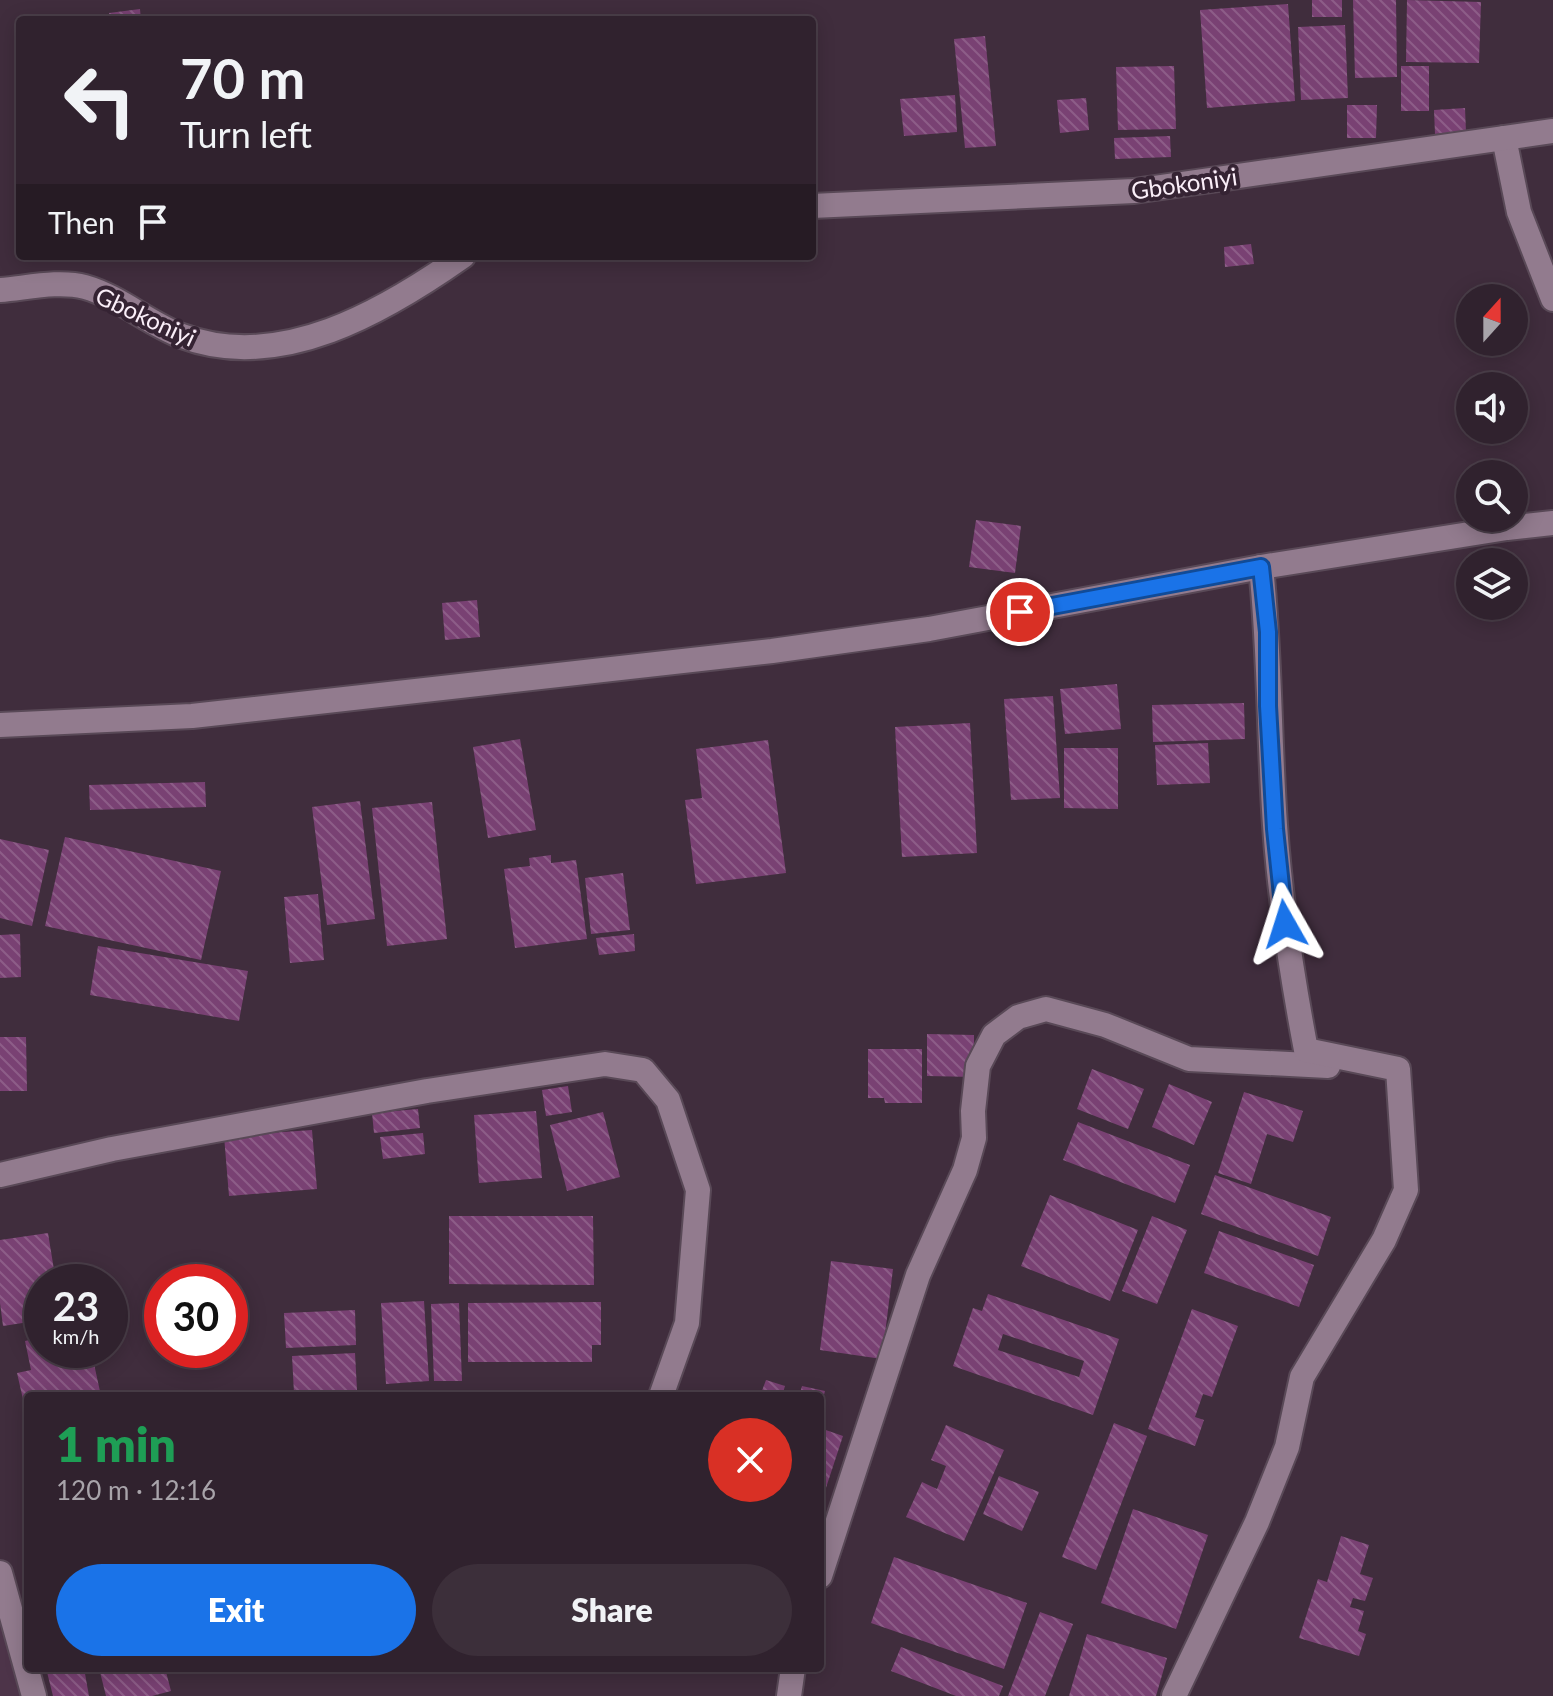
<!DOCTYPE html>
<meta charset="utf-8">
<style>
body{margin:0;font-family:Lato,sans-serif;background:#3c2f3a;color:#f1f3f6;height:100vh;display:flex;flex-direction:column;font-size:30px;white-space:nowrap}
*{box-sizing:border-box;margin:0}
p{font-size:26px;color:#a8a4aa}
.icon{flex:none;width:44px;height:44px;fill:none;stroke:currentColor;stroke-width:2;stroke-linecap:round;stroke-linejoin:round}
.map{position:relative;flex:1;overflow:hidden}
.drawer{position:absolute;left:24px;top:1392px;width:800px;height:280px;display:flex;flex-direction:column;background:#30222e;border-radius:8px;box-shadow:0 4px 20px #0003,0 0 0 2px #4b3f4a}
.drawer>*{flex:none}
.hud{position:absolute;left:16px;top:16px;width:800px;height:244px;border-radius:8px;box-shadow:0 4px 20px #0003,0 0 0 2px #4b3f4a;background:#30222e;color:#f1f3f6;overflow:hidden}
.needle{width:52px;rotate:21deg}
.tools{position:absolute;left:1456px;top:284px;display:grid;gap:16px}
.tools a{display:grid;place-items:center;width:72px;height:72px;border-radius:50%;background:#30222e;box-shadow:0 4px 20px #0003,0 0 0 2px #4b3f4a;font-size:40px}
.speed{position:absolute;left:24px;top:1264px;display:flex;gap:16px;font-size:40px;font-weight:700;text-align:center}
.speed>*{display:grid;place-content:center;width:104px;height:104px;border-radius:50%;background:#30222e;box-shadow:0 4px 20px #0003,0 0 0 2px #4b3f4a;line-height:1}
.speed small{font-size:20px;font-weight:400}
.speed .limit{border:12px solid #d22;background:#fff;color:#111}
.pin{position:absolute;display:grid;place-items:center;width:68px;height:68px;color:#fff;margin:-34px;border:4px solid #fff;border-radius:50%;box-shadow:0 2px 8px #0007}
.me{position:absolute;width:88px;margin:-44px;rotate:354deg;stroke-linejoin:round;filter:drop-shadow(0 0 6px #0008)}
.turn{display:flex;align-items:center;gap:28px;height:168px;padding:0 32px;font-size:36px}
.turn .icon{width:104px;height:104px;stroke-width:2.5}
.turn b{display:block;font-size:56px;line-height:68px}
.then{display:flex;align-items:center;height:76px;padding:0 32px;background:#0003;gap:16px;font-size:30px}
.round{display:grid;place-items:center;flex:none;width:84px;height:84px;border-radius:42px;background:#3c2f3a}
.head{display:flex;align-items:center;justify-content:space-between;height:136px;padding:0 32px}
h1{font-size:48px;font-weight:800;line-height:60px;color:#1e9e55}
.action{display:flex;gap:16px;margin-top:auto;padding:16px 32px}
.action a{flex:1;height:92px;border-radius:48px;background:#1a73e8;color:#fff;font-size:32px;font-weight:800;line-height:92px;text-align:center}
.action a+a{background:#3c2f3a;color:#f1f3f6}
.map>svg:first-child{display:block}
.built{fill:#4d3449}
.building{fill:url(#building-back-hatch);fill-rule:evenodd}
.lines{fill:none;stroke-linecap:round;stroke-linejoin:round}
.minor-casing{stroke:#594957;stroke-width:28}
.minor{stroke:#927b8e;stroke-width:24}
.route-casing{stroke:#114b97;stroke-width:20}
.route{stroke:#1a73e8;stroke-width:14}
.labels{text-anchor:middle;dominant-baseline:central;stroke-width:8;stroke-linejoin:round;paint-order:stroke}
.street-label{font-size:24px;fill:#faeef8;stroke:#352333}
</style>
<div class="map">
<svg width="1553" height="1696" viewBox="0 0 1553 1696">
<defs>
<pattern id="building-back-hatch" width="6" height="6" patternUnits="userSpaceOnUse" patternTransform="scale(2)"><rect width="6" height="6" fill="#794173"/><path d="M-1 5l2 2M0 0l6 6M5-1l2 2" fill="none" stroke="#8d5d88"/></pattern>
</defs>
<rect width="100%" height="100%" fill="#402d3d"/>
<!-- built -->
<polygon class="built" points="0,1589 35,1696 0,1696"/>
<!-- building -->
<g class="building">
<rect x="1312" y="0" width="30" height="17"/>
<polygon points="1353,0 1396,0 1397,77 1355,78"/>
<polygon points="1407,0 1481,2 1479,63 1406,62"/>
<polygon points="1288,4 1295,101 1207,108 1200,10"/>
<polygon points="140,9 141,20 110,20 109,13"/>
<polygon points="1345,25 1348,98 1301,100 1298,27"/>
<polygon points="985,36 996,146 965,148 954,39"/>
<polygon points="1174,66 1176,129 1118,130 1116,67"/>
<rect x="1401" y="66" width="28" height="45"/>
<polygon points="955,95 957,132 904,136 900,99"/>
<polygon points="1086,98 1089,130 1060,133 1057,100"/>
<polygon points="1347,105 1377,105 1376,138 1347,138"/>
<polygon points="1465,108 1466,132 1435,134 1434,110"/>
<polygon points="1170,136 1171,157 1115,159 1114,138"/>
<polygon points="1251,244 1254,264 1225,267 1224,247"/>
<polygon points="976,520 1021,526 1015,573 969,567"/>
<polygon points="477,600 480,637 445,640 442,603"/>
<polygon points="1117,684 1121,729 1065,734 1060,689"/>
<polygon points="1053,696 1060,798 1011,800 1004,699"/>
<polygon points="1244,703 1245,739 1153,742 1152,705"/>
<polygon points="970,723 977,853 902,857 895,727"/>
<polygon points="520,739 536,830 488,838 473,747"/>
<polygon points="768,740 786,873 696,884 685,800 702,798 696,749"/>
<polygon points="1208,743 1210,783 1157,785 1155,745"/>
<polygon points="1064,748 1118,748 1118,809 1064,808"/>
<polygon points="205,782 206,807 90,810 89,785"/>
<polygon points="360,801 375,919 327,925 312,807"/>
<polygon points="432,802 447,939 387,946 372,808"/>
<polygon points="65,837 221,871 201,960 45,926"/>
<polygon points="0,839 49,850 32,926 0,918"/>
<polygon points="551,855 551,863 576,860 587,939 515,948 504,869 530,866 529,858"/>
<polygon points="623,873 630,930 591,934 585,878"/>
<polygon points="318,894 324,960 290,963 284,897"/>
<polygon points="20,934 21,977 0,978 0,935"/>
<polygon points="634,934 635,951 599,955 596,938"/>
<polygon points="98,946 248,971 239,1021 90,995"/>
<polygon points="927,1034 974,1035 974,1077 927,1076"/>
<polygon points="0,1037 26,1037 27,1091 0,1091"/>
<polygon points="868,1049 922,1049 922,1103 885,1103 884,1098 868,1098"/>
<polygon points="1092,1069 1144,1089 1128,1129 1077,1109"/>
<polygon points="1169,1084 1212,1102 1194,1145 1152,1127"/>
<polygon points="568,1086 572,1112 546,1116 542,1090"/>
<polygon points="1244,1092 1303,1111 1293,1142 1267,1134 1251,1184 1218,1173"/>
<polygon points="418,1109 420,1128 374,1133 372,1113"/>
<polygon points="536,1111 542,1178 479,1183 474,1115"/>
<polygon points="603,1112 620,1177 567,1191 550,1125"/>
<polygon points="1078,1122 1190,1165 1175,1203 1063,1160"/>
<polygon points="312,1130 317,1189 229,1196 224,1136"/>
<polygon points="423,1133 425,1154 383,1159 380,1137"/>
<polygon points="1215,1175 1331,1217 1318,1256 1201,1214"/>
<polygon points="1050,1195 1138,1230 1110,1301 1021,1266"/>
<polygon points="449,1216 593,1216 594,1285 449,1284"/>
<polygon points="1152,1216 1187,1230 1157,1304 1122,1291"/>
<polygon points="1219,1231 1314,1265 1299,1307 1204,1273"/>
<polygon points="48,1233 56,1282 42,1282 42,1320 3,1326 0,1303 0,1240"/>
<polygon points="831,1261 893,1269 882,1359 820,1350"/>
<path d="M988 1294 1119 1339 1093 1415 953 1366 973 1308 982 1311ZM1003 1334 1084 1361 1079 1377 998 1350Z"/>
<polygon points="424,1301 429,1381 386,1384 381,1303"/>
<polygon points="601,1302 601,1345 592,1345 592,1362 468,1362 468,1303"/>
<polygon points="459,1303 462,1381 434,1381 431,1304"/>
<polygon points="1192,1309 1238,1326 1212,1397 1203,1394 1195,1417 1204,1420 1195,1446 1148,1429"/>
<polygon points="355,1310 356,1345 286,1348 284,1313"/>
<polygon points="42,1337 42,1350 91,1350 101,1396 28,1396 27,1417 17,1373 31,1370 25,1341"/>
<polygon points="355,1353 357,1390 294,1393 292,1356"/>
<polygon points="766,1380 785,1386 782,1396 760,1396"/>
<polygon points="802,1386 825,1391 821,1406 820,1396 799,1396"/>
<polygon points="1114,1423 1147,1436 1096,1570 1062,1557"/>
<polygon points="946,1425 1004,1450 964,1541 906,1517 922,1482 937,1489 946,1466 931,1460"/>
<polygon points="820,1428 843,1436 821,1503 820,1503"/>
<polygon points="999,1476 1039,1492 1022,1531 983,1514"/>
<polygon points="1133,1509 1208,1535 1176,1629 1101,1603"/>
<polygon points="1341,1536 1369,1545 1360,1574 1373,1578 1365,1601 1353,1598 1350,1607 1364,1611 1358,1631 1366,1634 1359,1656 1299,1638 1318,1579 1327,1582"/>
<polygon points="894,1557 1027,1603 1004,1669 871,1623"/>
<polygon points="1040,1612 1073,1624 1045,1696 1008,1696"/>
<polygon points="1087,1634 1167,1658 1156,1696 1069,1696"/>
<polygon points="901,1647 1003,1686 999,1696 956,1696 891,1671"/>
<polygon points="46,1668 84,1668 89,1696 53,1696"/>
<polygon points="99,1668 165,1668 171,1691 152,1696 106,1696"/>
</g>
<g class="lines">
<defs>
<g id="minor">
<polyline points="1504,138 1519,212 1553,299"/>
<polyline points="812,206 1134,191 1553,131"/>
<path d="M0 290C26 288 59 280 85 287 120 297 149 324 182 336 280 373 385 311 463 256"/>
<polyline points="0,725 192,716 772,651 929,629 1261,567 1507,528 1553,523"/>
<polyline points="0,1175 112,1149 427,1091 605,1064 643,1070 668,1100 698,1190 687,1323 661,1396"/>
<polyline points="0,1573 34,1696"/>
<polyline points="820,1576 918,1275 965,1170 974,1138 973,1111 978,1066 994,1035 1018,1017 1046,1009 1105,1025 1189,1059 1328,1066"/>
<polyline points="789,1696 793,1668"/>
<path d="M1174 1696 1257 1522 1287 1447 1302 1377 1384 1240 1406 1190 1398 1069 1306 1050C1292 976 1280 901 1275 825 1269 739 1270 653 1261 567"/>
</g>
</defs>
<!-- minor casing -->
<use href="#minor" class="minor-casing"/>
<!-- minor -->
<use href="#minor" class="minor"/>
</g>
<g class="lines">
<defs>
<polyline id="route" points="1020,612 1261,567 1268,632 1268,706 1275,829 1285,924"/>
</defs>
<!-- route casing -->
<use href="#route" class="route-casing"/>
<!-- route -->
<use href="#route" class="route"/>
</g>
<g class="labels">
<!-- street labels -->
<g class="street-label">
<text transform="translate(1184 183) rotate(-8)">Gbokoniyi</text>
<text transform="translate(146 316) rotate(25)">Gbokoniyi</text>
</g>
</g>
</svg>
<div class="tools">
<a><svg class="needle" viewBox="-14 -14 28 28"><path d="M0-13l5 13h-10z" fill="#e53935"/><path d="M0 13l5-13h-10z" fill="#a8a4aa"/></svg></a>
<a><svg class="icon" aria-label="sound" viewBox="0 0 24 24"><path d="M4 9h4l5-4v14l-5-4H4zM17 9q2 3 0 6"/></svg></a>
<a><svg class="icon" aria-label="search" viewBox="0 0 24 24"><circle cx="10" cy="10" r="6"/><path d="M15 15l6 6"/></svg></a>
<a><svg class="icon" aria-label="layers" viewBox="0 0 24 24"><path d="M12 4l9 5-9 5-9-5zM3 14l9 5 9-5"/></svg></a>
</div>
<div class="speed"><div>23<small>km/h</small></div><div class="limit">30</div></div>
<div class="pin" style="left:1020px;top:612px;background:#d93025"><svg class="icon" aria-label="arrive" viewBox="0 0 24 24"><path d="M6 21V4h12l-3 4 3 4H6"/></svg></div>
<svg class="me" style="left:1285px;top:924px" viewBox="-20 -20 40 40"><path d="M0-17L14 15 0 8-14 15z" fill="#1a73e8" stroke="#fff" stroke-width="4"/></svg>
<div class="hud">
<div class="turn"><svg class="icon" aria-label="left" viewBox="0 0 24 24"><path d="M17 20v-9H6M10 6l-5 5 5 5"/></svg><div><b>70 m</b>Turn left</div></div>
<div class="then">Then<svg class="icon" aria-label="arrive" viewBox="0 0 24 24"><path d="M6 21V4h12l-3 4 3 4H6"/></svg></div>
</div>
<section class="drawer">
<div class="head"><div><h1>1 min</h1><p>120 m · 12:16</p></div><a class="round" style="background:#d93025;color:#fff"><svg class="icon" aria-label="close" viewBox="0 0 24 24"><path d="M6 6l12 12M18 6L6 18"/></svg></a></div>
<div class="action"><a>Exit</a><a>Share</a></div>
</section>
</div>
